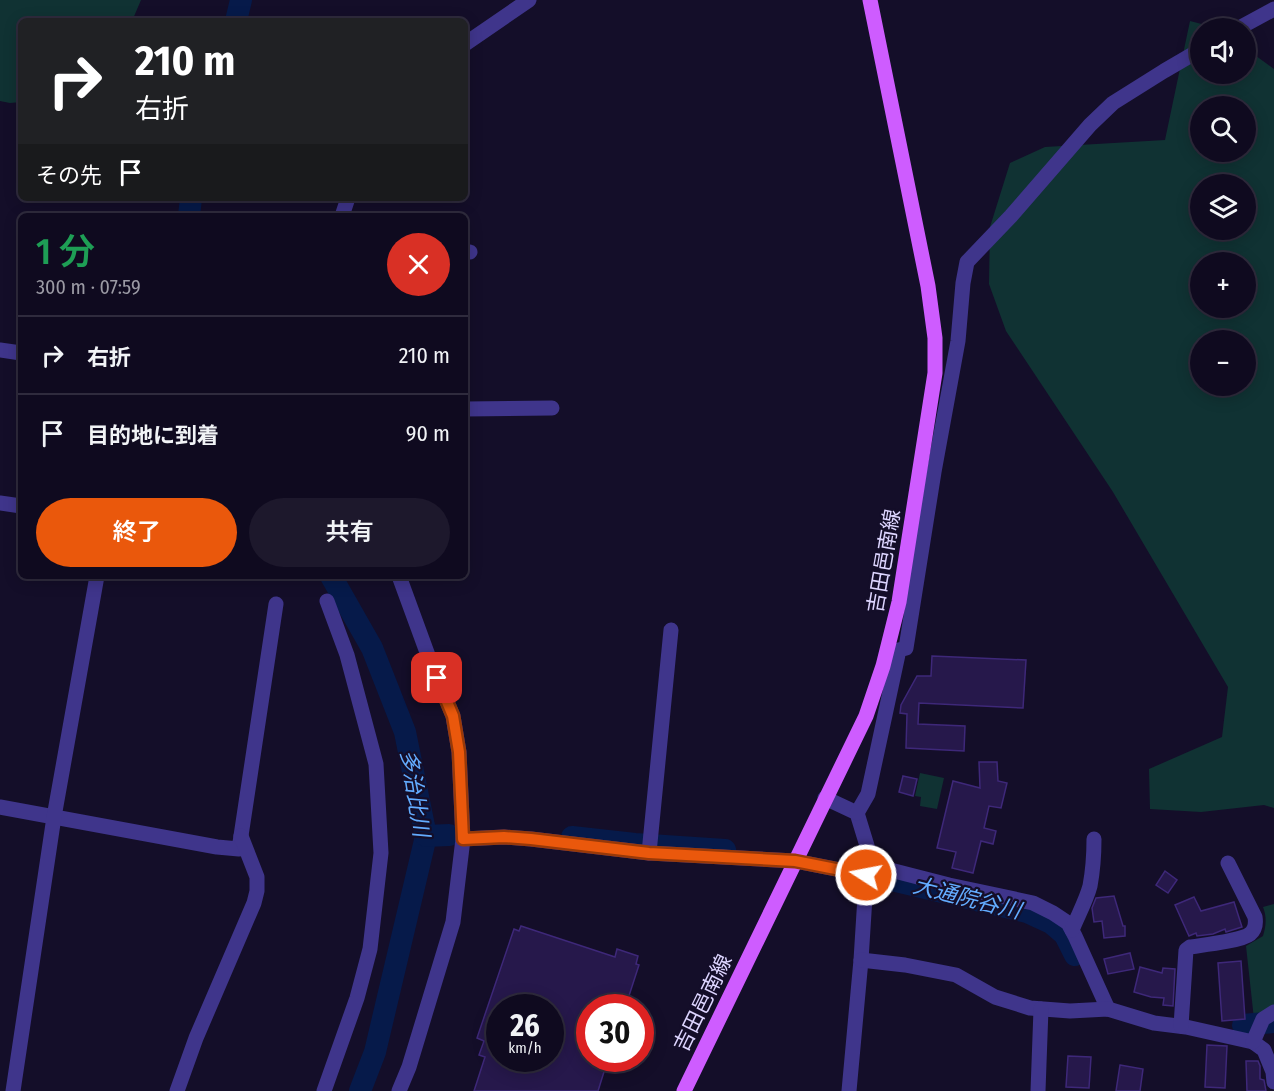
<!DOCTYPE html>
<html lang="ja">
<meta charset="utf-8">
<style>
body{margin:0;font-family:"Fira Sans Condensed","Noto Sans JP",sans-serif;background:#1d182c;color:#f1f3f6;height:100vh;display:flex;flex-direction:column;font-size:22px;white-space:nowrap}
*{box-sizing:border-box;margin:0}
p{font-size:20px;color:#9b9aa4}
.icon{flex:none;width:33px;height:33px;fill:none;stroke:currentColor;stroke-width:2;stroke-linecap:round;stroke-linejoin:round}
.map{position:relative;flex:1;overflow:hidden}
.drawer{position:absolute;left:18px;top:213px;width:450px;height:366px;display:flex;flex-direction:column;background:#0f0a1f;border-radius:9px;box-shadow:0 3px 15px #0003,0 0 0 2px #2f2b3d}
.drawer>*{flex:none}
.top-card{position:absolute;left:18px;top:18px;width:450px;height:183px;border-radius:9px;box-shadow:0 3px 15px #0003,0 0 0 2px #2f2b3d;background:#202124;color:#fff;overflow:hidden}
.buttons{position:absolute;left:1190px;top:18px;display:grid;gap:12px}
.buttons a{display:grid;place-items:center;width:66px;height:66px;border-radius:50%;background:#0f0a1f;box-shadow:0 3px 15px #0003,0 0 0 2px #2f2b3d;font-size:30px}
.speed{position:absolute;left:486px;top:994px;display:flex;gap:12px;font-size:30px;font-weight:700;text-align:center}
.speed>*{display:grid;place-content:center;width:78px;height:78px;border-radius:50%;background:#0f0a1f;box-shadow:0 3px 15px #0003,0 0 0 2px #2f2b3d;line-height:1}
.speed small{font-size:15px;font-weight:400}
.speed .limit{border:9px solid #d22;background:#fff;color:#111}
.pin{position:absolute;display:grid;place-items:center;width:51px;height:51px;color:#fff;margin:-26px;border-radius:12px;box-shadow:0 3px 9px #0006}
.me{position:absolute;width:66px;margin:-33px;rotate:281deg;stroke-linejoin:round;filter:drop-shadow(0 0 4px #0008)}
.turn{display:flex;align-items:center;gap:21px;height:126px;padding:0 18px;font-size:27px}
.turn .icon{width:78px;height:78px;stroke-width:2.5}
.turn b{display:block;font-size:42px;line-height:51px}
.then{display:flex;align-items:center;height:57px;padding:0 18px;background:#0003;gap:12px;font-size:22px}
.round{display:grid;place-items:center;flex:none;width:63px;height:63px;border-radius:32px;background:#1d182c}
.headline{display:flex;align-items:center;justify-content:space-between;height:102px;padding:0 18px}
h1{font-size:36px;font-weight:600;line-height:45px;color:#1e9e55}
.action{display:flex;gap:12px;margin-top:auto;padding:12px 18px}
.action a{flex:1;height:69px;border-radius:36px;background:#ea580c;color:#fff;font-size:24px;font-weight:600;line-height:69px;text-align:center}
.action a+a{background:#1d182c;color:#f1f3f6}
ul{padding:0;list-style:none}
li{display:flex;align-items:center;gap:18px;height:78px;padding:0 18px;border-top:2px solid #2f2b3d}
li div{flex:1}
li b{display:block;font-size:22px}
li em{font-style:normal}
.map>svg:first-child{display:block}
.green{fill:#103233;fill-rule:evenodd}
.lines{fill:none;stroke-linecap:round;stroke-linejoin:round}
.river{stroke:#061a4a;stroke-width:22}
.building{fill:#26184b;stroke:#3e2879;stroke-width:1.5;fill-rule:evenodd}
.minor{stroke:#3f358b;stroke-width:15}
.major{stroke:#ce5cff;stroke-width:15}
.route-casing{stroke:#983908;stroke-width:15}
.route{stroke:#ea580c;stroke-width:10}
.labels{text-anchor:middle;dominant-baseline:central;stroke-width:4.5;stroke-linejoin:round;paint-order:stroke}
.street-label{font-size:21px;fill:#ddd5ff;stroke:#140e29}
.water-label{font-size:22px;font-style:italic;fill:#63acff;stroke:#140e29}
</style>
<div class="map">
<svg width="1274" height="1091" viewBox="0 0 1274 1091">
<rect width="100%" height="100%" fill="#140e29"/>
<!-- green -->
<g class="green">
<polygon points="0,0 141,0 132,21 21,21 21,102 10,103 0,101"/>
<path d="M1190 21 1217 28H1200V74H1245V48L1274 69V808L1264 805 1201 812 1150 809 1149 769 1222 737 1228 687 1113 492 1006 331 989 284 990 227 1010 163 1045 147 1165 140ZM1200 106H1245V152H1200ZM1200 184H1245V230H1200ZM1200 262H1245V308H1200ZM1200 340H1245V386H1200Z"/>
<polygon points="920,773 944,778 937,809 920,806 921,797 915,796"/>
<path d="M1274 904V1005L1254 1019 1246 946 1263 936C1266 926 1267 917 1263 907Z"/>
</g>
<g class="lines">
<!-- river -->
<g class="river">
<polyline points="236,21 241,0"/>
<polyline points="189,216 191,198"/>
<polyline points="331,576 372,648 405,732 426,836 375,1052 360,1091"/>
<polyline points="426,836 449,835"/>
<polyline points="572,837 635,844 725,850"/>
<polyline points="879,877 1027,912 1051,923 1065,935 1075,955"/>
<polyline points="1243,1025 1274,1022"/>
</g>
</g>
<!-- building -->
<g class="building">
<polygon points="932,656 1026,660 1023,708 919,703 918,724 965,726 964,751 906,748 907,714 900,713 901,705 917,676 931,676"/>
<polygon points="979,762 997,762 998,781 1007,783 1001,808 989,806 984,828 996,831 993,844 981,841 973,873 952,868 956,852 937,848 953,781 980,788"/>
<polygon points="903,776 917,779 913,796 899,792"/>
<polygon points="1165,871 1177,880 1168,893 1156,885"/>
<polygon points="1114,896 1123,926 1125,926 1125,936 1104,938 1102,921 1094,922 1092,908 1096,898"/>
<polygon points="1194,897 1201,911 1234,902 1242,927 1226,932 1225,929 1213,934 1197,936 1196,933 1189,936 1175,905"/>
<path d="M521 926 615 957 617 949 638 956 636 964 639 965 625 1008H590V1059H608L598 1091H474L485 1057 479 1055 484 1041 477 1038 514 929 519 931ZM500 1008H550V1059H500Z"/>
<polygon points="1130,953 1134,969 1108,974 1104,959"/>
<polygon points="1241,961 1245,1019 1222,1021 1218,963"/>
<polygon points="1140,967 1162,973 1163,968 1175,969 1173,1006 1163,1005 1164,998 1151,997 1134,992"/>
<polygon points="1207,1045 1227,1046 1225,1088 1205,1087"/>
<polygon points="1068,1056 1091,1057 1089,1088 1066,1087"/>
<polygon points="1246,1061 1258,1061 1260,1066 1260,1079 1264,1080 1266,1091 1247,1091"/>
<polygon points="1120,1065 1143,1069 1140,1091 1116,1091"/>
</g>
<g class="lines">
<!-- minor -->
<g class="minor">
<polyline points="1239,28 1274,9"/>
<polyline points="465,44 529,0"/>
<polyline points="342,216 348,198"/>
<polyline points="465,251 470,252"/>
<polyline points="0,350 21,353"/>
<polyline points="465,409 552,408"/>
<polyline points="0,503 21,506"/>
<polyline points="399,576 429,658 453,716 459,752 463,839 453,922 409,1067 399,1091"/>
<polyline points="671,630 649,853 795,861 866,875"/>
<polyline points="825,798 857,813 868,849 861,960 849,1091"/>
<polyline points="0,807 217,847 239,849 276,604"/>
<polyline points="857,813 868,794 899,650 906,648 934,472 958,341 963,283 967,262 1011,216 1090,125 1113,103 1164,71 1200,50"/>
<polyline points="463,839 504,837 531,839 649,853"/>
<polyline points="867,864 949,885 1033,903 1053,913 1068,923 1075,936 1108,1009"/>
<path d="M1072 930C1078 915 1086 901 1090 886 1093 870 1094 854 1094 839"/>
<polyline points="861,960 905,965 956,975 995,997 1030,1008 1070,1011 1108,1009 1154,1023 1186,1027 1253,1042 1264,1050 1273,1072 1274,1082"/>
<path d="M1181 1026 1186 950 1190 947C1203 945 1241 941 1250 934 1256 929 1256 923 1255 917L1228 863"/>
<polyline points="1253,1042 1263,1019 1274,1012"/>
<polyline points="13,1091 54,817 97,576"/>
<polyline points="177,1091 196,1038 254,903 257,891 257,877 241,836"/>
<polyline points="324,1091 357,998 370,949 381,853 376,764 347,655 327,601"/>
<polyline points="1038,1091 1041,1009"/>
</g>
<!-- major -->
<polyline class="major" points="684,1091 866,716 883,666 899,602 935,373 935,338 928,286 870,0"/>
</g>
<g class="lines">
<defs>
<polyline id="route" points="437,678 453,716 459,752 463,839 504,837 531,839 649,853 795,861 866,875"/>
</defs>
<!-- route casing -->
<use href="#route" class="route-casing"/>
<!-- route -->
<use href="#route" class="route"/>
</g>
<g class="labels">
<!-- street labels -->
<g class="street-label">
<text transform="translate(884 561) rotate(-80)">吉田邑南線</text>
<text transform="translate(703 1003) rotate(-64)">吉田邑南線</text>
</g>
<!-- water labels -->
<g class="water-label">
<text transform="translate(415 793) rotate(81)">多治比川</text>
<text transform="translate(967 898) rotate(14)">大通院谷川</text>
</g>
</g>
</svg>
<div class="buttons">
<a><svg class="icon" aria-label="sound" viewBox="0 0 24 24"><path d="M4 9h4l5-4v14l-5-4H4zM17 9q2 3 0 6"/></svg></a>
<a><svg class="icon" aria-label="search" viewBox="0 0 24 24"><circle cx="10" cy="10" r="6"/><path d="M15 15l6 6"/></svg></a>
<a><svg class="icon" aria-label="layers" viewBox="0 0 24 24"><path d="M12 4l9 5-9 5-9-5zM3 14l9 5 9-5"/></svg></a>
<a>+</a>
<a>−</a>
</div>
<div class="speed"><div>26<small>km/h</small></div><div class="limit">30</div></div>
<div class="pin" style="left:437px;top:678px;background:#d93025"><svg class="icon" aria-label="arrive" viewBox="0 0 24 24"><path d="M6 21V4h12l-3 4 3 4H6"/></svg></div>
<svg class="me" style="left:866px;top:875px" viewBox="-20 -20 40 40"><circle r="17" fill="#ea580c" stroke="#fff" stroke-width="3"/><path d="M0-11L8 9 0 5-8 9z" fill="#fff"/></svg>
<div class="top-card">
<div class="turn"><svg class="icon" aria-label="right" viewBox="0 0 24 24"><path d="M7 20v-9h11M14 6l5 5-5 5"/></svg><div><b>210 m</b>右折</div></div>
<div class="then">その先<svg class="icon" aria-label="arrive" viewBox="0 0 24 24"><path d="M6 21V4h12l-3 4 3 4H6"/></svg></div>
</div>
<section class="drawer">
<div class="headline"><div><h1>1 分</h1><p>300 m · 07:59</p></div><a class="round" style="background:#d93025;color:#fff"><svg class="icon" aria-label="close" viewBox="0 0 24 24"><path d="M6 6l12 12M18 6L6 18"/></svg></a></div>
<ul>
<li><svg class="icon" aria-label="right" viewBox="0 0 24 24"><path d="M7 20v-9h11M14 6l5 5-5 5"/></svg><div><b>右折</b></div><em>210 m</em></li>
<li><svg class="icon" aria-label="arrive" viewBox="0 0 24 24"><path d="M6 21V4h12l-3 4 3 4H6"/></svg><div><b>目的地に到着</b></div><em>90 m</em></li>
</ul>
<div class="action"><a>終了</a><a>共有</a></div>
</section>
</div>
